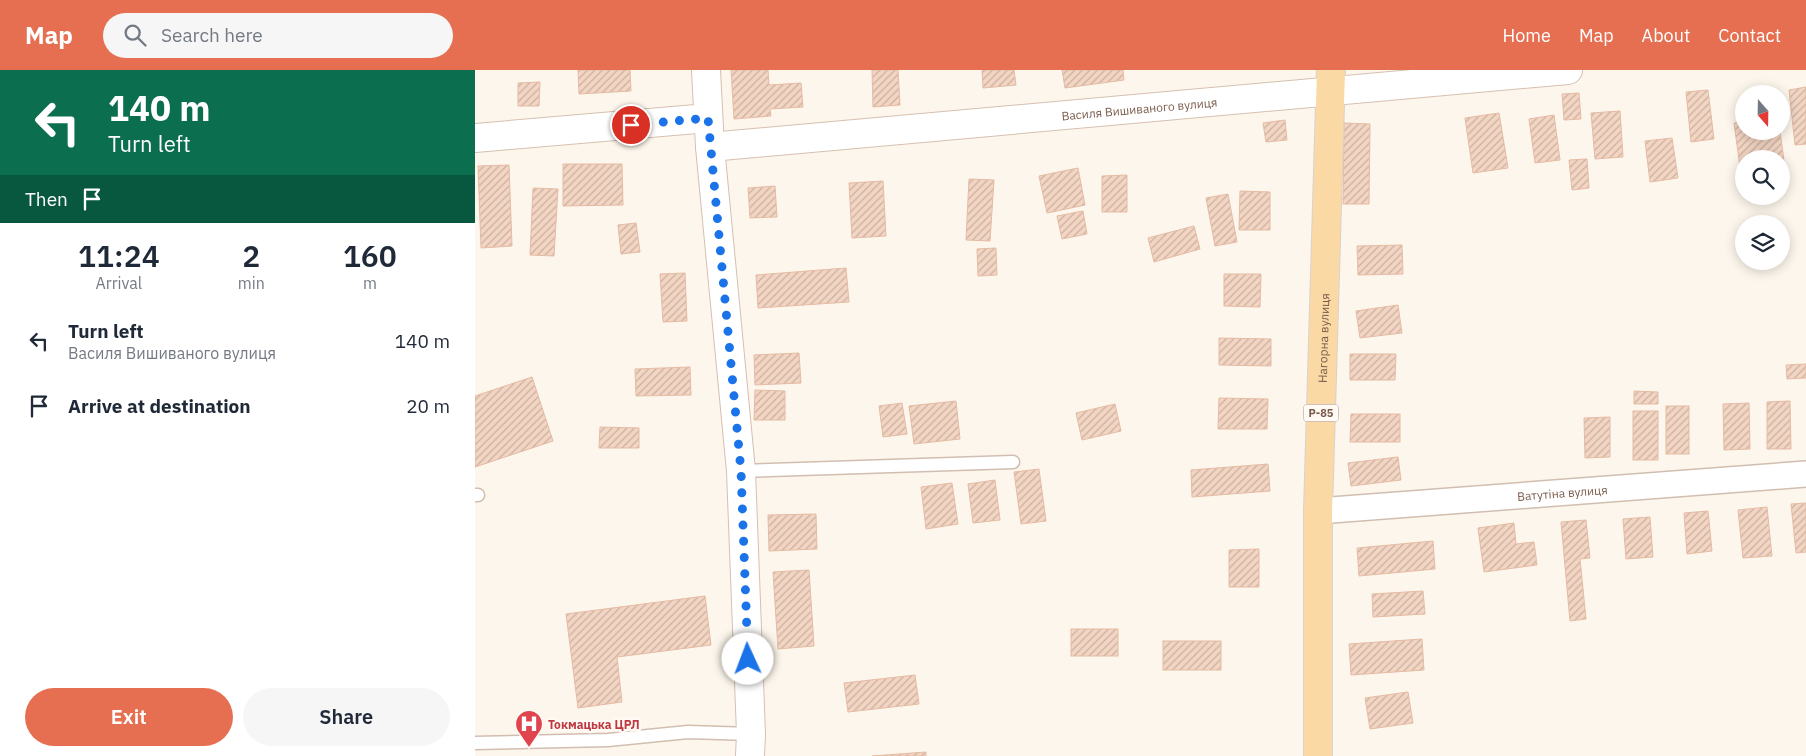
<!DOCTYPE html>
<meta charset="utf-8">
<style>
body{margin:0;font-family:"IBM Plex Sans",sans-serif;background:#f6f6f7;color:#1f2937;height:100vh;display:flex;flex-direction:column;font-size:19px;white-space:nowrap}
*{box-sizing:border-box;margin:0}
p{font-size:16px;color:#747a83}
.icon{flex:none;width:28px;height:28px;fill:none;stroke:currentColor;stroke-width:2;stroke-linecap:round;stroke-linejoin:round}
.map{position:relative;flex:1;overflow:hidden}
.panel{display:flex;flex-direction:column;background:#fff;width:475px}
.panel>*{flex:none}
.guide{background:#0b6e4f;color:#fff;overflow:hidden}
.needle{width:32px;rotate:160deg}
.tools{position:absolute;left:1260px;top:15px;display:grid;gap:10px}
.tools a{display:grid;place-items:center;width:55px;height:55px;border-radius:50%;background:#fff;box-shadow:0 2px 12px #0003;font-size:25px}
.pin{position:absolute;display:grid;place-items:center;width:42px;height:42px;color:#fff;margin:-21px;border:2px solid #fff;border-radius:50%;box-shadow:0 1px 5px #0007}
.me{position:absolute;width:55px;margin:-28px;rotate:358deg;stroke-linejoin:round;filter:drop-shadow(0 0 4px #0008)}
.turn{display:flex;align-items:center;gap:18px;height:105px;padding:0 25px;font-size:22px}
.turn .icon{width:65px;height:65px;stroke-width:2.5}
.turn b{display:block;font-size:35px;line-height:42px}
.then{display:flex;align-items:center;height:48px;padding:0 25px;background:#0003;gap:10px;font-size:19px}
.eta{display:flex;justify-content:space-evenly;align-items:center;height:85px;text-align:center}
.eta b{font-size:30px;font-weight:600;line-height:35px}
.button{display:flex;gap:10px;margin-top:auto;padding:10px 25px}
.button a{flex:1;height:58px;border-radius:30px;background:#e76f51;color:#fff;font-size:20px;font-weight:600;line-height:58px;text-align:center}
.button a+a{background:#f6f6f7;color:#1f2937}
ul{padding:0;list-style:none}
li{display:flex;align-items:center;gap:15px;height:65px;padding:0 25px}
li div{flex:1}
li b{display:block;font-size:19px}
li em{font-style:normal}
header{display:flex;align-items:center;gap:30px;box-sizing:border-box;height:70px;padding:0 25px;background:#e76f51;color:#fff}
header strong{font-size:24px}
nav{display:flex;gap:28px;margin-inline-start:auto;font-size:18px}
.search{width:350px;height:45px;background:#f6f6f7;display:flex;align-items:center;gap:12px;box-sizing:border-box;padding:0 18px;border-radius:28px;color:#747a83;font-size:19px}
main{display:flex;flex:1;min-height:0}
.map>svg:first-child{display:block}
.building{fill:url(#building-hatch);stroke:#e6bba3}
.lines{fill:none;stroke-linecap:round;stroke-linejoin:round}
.lane-casing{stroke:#d1beb0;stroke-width:15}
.street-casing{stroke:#d1beb0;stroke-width:28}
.secondary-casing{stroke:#d6c0b0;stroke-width:30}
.primary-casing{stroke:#dad1cd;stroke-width:30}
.lane{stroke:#fff;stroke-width:12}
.street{stroke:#fff;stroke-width:25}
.secondary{stroke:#fff;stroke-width:28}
.primary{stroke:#fbd9a5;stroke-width:28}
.route{stroke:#1a73e8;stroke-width:9;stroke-dasharray:0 16.2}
.labels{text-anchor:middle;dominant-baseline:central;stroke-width:5;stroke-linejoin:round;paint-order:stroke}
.shield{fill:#fffaf3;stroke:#a28b7f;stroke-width:1}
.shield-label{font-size:11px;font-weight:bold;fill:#7a5c4d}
.street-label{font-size:12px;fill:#7a5c4d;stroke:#fffaf3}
.health-label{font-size:12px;font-weight:bold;fill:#be3a42;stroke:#fffaf3;text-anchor:start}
</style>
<header>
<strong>Map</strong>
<div class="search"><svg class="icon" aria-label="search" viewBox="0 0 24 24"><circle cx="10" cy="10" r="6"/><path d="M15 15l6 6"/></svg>Search here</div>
<nav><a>Home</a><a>Map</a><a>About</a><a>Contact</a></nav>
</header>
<main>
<section class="panel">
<div class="guide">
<div class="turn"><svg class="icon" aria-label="left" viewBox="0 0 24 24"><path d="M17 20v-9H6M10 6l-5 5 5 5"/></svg><div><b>140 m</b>Turn left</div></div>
<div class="then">Then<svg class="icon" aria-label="arrive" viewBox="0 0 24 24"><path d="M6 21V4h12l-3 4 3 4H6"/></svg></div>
</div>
<div class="eta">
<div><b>11:24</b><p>Arrival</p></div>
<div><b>2</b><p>min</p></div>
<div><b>160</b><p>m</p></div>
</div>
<ul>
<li><svg class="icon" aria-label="left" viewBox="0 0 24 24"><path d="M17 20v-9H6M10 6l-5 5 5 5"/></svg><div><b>Turn left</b><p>Василя Вишиваного вулиця</p></div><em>140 m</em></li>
<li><svg class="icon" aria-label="arrive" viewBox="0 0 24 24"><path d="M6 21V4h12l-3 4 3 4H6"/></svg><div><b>Arrive at destination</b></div><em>20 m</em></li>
</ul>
<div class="button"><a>Exit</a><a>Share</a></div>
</section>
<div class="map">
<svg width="1331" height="686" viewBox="0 0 1331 686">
<defs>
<pattern id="building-hatch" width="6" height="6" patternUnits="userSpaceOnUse" patternTransform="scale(1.25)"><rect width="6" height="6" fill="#f3d5c3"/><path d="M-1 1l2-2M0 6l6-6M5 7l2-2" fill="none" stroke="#cab0a1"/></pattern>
</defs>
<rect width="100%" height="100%" fill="#fdf6ec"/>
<!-- building -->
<g class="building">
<polygon points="103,0 155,0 156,21 104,24"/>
<polygon points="256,0 293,0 294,15 326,13 328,37 295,39 296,46 259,49"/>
<polygon points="397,0 423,0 425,35 398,37"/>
<polygon points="507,0 539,0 541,15 508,18"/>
<polygon points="587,0 648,0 649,10 590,18"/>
<polygon points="65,12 64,36 43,36 43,13"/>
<polygon points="1331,17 1331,74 1320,75 1314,20"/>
<polygon points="1233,20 1239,69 1216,72 1211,22"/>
<polygon points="1104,23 1106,49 1089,50 1087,24"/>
<polygon points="1145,41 1148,87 1120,89 1116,43"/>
<polygon points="1024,43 1033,98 998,103 990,48"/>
<polygon points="1079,45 1085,90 1060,93 1054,49"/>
<polygon points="810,50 812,70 791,72 788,53"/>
<polygon points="1269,52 1269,61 1305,61 1309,91 1306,91 1306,89 1269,89 1269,96 1265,97 1259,53"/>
<polygon points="869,53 895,54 894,134 868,134"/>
<polygon points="1197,68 1203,108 1175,112 1170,71"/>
<polygon points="1112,89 1114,118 1097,120 1094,90"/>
<polygon points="88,94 147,94 148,135 88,136"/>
<polygon points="34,95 37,176 6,178 3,96"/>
<polygon points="603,98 610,135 572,143 564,106"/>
<polygon points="652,105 652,142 627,142 627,106"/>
<polygon points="494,109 519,110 515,171 491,170"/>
<polygon points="408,111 411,166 377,168 374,113"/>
<polygon points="300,116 302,147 275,148 273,118"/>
<polygon points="58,118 83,119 79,186 55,185"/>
<polygon points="765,121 795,122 795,160 764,160"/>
<polygon points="753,124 762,172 740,176 731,128"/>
<polygon points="608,141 612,164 587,169 582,146"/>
<polygon points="161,153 165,182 146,184 143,155"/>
<polygon points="719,156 725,179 679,192 673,168"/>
<polygon points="927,175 928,204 883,205 882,176"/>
<polygon points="521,178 522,205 503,206 502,179"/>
<polygon points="371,198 374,232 283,238 281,205"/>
<polygon points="210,203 212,251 188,252 185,204"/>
<polygon points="749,204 786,204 785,237 749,236"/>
<polygon points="923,235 927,263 885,268 881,241"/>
<polygon points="744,268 796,269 796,296 744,295"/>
<polygon points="324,283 326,313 280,315 279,285"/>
<polygon points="875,284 921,284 920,310 875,310"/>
<polygon points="1331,294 1331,308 1312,309 1311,295"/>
<polygon points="215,297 216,325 161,326 160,299"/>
<polygon points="57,307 78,371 0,397 0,326"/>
<polygon points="280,320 310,321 310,350 279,350"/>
<polygon points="1159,321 1183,322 1183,334 1159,334"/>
<polygon points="744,328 793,329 792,359 743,359"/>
<polygon points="481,331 485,369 439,374 434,336"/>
<polygon points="1315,331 1316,379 1292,379 1292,332"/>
<polygon points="427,333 432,364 408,367 404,336"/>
<polygon points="1274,333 1275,379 1249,380 1248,334"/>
<polygon points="640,334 646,361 607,370 601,343"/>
<rect x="1191" y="336" width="23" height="48"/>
<rect x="1158" y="341" width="25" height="49"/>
<polygon points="876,344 925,344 925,372 875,372"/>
<polygon points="1135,347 1135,387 1110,388 1109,348"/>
<polygon points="125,357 164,358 164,378 124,378"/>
<polygon points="923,387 926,410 876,416 873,393"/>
<polygon points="793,394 795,421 717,427 716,400"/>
<polygon points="564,399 571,451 546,454 539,402"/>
<polygon points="520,410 525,450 498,453 493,414"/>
<polygon points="477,413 483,454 451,459 446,417"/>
<polygon points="1331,433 1331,482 1321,483 1316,434"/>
<polygon points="1292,437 1297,486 1268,488 1263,440"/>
<polygon points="1233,441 1237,481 1212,484 1209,443"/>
<polygon points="341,444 342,479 294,481 293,445"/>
<polygon points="1175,447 1178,487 1151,489 1148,449"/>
<polygon points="1111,450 1115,488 1105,489 1111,549 1095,551 1086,452"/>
<polygon points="1039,453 1041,474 1059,472 1062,495 1009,502 1003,458"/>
<polygon points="958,471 960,499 884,506 882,478"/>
<polygon points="784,479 784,517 754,517 754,480"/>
<polygon points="334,500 339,576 303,579 298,502"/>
<polygon points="948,521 950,544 898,547 897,524"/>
<polygon points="230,526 236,575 142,587 147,632 103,638 91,544"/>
<rect x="596" y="559" width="47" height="27"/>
<polygon points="947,569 949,600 876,605 874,574"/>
<rect x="688" y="571" width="58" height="29"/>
<polygon points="440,605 444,634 373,642 369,613"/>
<polygon points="933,622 938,653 895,659 890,628"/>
<polygon points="451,682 451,686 397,686"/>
</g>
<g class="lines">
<defs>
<g id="lane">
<polyline points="266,401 538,392"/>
<polyline points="0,425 3,425"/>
<polyline points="0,673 133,670 213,662 276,664"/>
</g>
<g id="street">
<path id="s1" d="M843 441 1331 404"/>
</g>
<g id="secondary">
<polyline points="231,0 235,77 266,401 276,664 275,686"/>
<polyline points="0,68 233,48"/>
<path id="s2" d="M235 77 1093 0"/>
</g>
<g id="primary">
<path id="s3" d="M843 686V441L856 0"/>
</g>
</defs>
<!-- lane casing -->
<use href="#lane" class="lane-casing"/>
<!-- street casing -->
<use href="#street" class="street-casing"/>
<!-- secondary casing -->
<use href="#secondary" class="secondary-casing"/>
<!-- primary casing -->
<use href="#primary" class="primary-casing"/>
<!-- lane -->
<use href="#lane" class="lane"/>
<!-- street -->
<use href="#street" class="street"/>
<!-- secondary -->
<use href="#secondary" class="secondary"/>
<!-- primary -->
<use href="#primary" class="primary"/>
</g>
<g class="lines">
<!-- route -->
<polyline class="route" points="156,55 233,48 266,401 273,589"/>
</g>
<!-- icons -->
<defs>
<symbol id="hospital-pin" viewBox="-11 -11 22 30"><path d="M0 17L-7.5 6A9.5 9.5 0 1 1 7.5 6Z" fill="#e0444e" stroke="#fffaf3"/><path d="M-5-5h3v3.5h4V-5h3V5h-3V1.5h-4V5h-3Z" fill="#fff"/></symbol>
</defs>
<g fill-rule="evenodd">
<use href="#hospital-pin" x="38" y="638" width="32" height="43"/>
</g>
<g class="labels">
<!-- shield labels -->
<rect class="shield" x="828.5" y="334.5" width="35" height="17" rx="4"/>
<g class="shield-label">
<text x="846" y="343">Р-85</text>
</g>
<!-- street labels -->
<g class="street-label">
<text stroke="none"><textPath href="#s2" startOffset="431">Василя Вишиваного вулиця</textPath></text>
<text stroke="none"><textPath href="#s3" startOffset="418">Нагорна вулиця</textPath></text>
<text stroke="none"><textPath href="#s1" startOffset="245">Ватутіна вулиця</textPath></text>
</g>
<!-- health labels -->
<g class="health-label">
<text x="73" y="654">Токмацька ЦРЛ</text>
</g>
</g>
</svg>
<div class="tools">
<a><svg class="needle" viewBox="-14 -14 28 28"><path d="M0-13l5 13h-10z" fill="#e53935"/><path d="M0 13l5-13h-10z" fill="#747a83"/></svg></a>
<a><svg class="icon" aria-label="search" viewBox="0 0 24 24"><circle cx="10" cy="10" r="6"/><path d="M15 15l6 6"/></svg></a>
<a><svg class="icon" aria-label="layers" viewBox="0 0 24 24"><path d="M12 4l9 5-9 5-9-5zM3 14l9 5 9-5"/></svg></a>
</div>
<div class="pin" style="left:156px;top:55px;background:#d93025"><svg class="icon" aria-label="arrive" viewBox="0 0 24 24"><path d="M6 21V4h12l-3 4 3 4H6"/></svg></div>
<svg class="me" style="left:273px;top:589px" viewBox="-20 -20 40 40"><circle r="19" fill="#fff"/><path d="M0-13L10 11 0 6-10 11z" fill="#1a73e8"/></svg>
</div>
</main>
